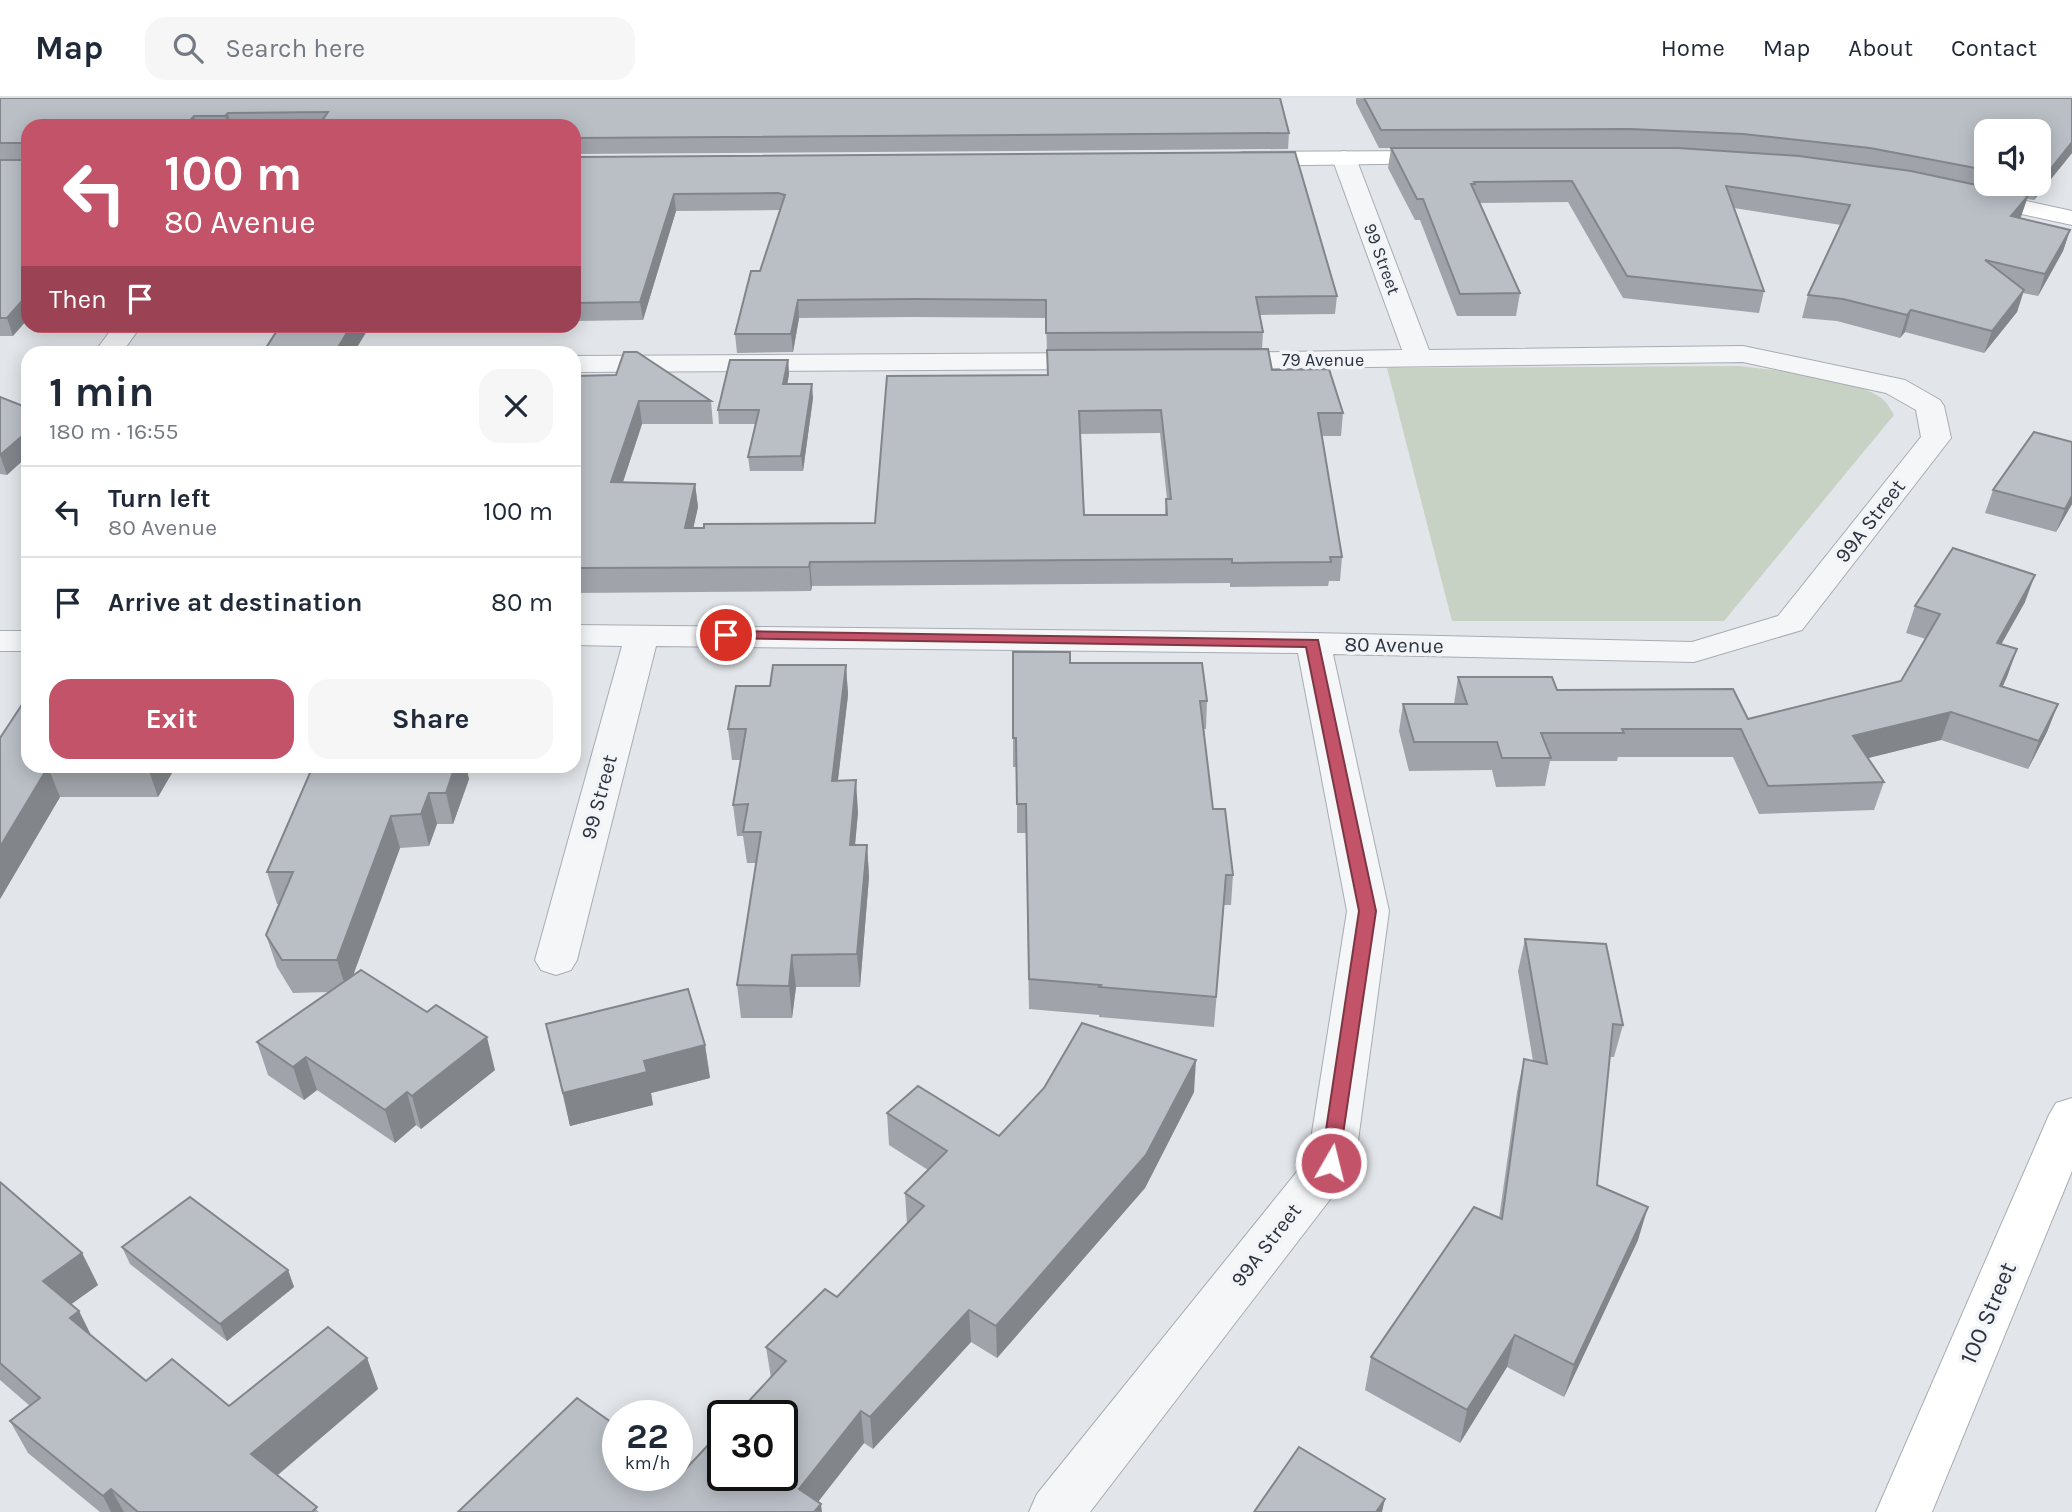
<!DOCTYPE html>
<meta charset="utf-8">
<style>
body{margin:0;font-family:Karla,sans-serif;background:#f6f6f7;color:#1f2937;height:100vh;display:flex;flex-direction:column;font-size:26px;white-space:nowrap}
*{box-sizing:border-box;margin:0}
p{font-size:23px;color:#747a83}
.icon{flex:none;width:38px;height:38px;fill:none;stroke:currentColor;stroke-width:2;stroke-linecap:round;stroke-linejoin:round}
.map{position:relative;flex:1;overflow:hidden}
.panel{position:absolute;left:21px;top:248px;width:560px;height:427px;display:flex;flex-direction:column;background:#fff;border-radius:21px;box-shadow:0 4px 18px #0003}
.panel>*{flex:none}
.hud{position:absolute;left:21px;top:21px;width:560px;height:214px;border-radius:21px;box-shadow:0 4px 18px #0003;background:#c25369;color:#fff;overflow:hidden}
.tools{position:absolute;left:1974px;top:21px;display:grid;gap:14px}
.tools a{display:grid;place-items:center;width:77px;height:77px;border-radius:14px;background:#fff;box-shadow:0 4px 18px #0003;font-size:35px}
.speed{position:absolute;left:602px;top:1302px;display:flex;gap:14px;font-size:35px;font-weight:700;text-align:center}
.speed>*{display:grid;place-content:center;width:91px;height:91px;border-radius:50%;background:#fff;box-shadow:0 4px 18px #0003;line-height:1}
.speed small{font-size:18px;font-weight:400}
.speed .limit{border:4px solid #111;border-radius:10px;background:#fff;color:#111}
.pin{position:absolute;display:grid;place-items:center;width:60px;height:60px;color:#fff;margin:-30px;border:4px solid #fff;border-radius:50%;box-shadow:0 2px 7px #0007}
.me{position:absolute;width:77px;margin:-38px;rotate:8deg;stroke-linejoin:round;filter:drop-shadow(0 0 5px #0008)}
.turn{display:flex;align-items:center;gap:24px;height:147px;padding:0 28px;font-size:32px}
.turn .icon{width:91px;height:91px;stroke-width:2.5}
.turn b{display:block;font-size:49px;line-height:60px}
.then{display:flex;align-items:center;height:66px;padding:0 28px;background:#0003;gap:14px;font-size:26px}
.round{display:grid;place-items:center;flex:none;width:74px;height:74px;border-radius:21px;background:#f6f6f7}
.summary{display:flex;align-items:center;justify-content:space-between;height:119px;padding:0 28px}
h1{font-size:42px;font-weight:700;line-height:52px}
.action{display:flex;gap:14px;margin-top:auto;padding:14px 28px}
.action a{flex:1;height:80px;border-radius:21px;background:#c25369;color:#fff;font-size:28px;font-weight:700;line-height:80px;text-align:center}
.action a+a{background:#f6f6f7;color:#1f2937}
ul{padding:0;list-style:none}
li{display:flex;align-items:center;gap:21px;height:91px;padding:0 28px;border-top:2px solid #e0e1e3}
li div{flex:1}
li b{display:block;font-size:26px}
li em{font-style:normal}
header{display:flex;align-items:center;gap:42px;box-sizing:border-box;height:98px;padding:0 35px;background:#fff;border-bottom:2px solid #e0e1e3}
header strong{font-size:33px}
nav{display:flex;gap:38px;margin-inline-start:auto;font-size:24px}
.search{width:490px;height:63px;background:#f6f6f7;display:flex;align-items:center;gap:18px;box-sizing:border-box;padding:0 24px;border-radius:21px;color:#747a83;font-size:26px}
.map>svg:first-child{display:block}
.green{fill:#c8d2c4}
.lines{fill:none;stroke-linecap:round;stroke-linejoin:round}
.street-casing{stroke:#a8acb3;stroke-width:2}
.secondary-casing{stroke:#a8acb3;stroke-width:2}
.street{fill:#f5f6f8;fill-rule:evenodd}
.secondary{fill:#fff;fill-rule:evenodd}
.wall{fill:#a0a4aa;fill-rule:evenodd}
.shaded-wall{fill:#82868b}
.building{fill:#babfc6;stroke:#82868b;stroke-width:2;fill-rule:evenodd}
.route{fill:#c25369;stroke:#7e3644;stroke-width:2}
.labels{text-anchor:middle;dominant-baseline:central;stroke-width:7;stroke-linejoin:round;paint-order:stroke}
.far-street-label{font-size:18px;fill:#2c3440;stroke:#f2f4f7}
.street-label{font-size:21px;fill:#2c3440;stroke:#f2f4f7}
.near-street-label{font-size:24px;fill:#2c3440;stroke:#f2f4f7}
</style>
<header>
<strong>Map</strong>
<div class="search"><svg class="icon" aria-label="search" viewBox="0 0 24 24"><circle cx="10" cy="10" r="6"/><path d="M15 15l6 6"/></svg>Search here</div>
<nav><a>Home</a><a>Map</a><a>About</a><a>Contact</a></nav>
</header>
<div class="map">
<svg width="2072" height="1414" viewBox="0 0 2072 1414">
<rect width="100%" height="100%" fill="#e2e5e9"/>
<!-- green -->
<path class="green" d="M1739 268C1778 273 1849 278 1881 300 1887 304 1891 312 1894 317L1724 523H1452L1387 270Z"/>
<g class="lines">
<defs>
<g id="street">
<polygon points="1344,53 1352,55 1356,60 1429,252 1743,248 1905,282 1940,302 1944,308 1951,340 1802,532 1694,564 1333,556 1389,813 1355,1065 1348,1078 1090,1414 1029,1414 1037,1396 1308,1060 1347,813 1298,555 656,548 577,862 571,872 556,877 541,872 535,862 622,548 574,547 574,527 1313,535 1692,544 1778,518 1921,339 1916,312 1886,295 1743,264 1217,271 1207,269 1203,263 1207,257 1217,255 1402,252 1332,60 1336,55"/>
<polygon points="114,228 141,228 121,256 93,256"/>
<polygon points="1100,255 1110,257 1114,263 1110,269 1100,271 574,274 574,258"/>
<rect x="0" y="533" width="28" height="20"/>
</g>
<g id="secondary">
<polygon points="1442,53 1450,55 1454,60 1450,65 1243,68 1235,66 1231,61 1235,56 1243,54"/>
<polygon points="1971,91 2072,113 2072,127 1963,103 1959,98 1963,93"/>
<polygon points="2072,1000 2072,1073 1932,1414 1876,1414 2049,1017 2056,1005"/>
</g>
</defs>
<!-- street casing -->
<use href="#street" class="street-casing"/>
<!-- secondary casing -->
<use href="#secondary" class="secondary-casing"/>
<!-- street -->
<use href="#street" class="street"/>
<!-- secondary -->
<use href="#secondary" class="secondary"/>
</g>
<!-- wall -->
<g class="wall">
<polygon points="0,0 1289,35 1288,51 574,56 574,28 28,28 13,238 0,238 0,62 24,62 24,61 0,61"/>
<path d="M1356 0H2072V55L2034 102 2027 101 2020 120 2070 132 2063 153 2038 198 2023 195 2017 214 1984 255 1905 234 1900 240 1837 223 1802 220 1808 197 1841 127 1734 110 1764 193 1759 215 1623 200 1568 104 1479 105 1520 195 1516 218H1457L1420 122H1415L1388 70 1391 50H1379L1356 5ZM1986 33H2039V86H1986Z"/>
<path d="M1295 54 1337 198 1335 216 1260 217 1263 234 1262 251 1272 272 1343 315 1341 338H1322L1342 459 1340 483H1329L1328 488 1230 489V485L812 488 811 493 574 495V278L711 303 713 326H642L623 384 695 386 698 409 693 430 875 425 1047 277V253L1046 220 914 219 799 220 793 254 737 255 735 236 760 173 780 112 676 113 643 222 574 223V59ZM1160 335 1167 401H1166L1165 417H1084L1080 336Z"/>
<polygon points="788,262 789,276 787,286 813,300 803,373 750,373 748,359 755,326 719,326 718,312"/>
<polygon points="0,299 7,377 0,376"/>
<polygon points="2072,344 2072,406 2056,434 1985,415 1993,392"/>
<polygon points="2025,504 2001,546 2017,551 2003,588 2058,606 2047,634 2028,671 1941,642 1868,660 1884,684 1874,712 1759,716 1733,659 1618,659 1617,663 1550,663 1545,688 1496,689 1492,672 1409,673 1399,633 1403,606 1454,606 1458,579 1557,592 1748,621 1901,583 1926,541 1906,535 1915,508"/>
<polygon points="1013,554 1070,565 1207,603 1206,631 1204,631 1213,711 1233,777 1231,807 1224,807 1214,929 1099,919 1099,917 1029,911 1026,735 1017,735 1017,669 1013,669"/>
<polygon points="846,567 848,597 838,683 858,714 855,747 867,747 869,779 860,889 796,889 792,920 741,920 737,887 756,765 747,765 743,738 737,738 733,707 741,662 732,662 728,631 770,588"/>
<polygon points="0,640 176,668 158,699 60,699 0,801"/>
<polygon points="313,668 466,668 469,681 453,726 437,726 429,748 400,750 353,877 495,972 421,1031 416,1027 395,1045 317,992 304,1002 268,977 257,944 329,894 293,895 277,869 266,837 280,806 277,806 267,774"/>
<polygon points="1525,841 1623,927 1614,959 1610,959 1597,1087 1638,1142 1564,1299 1507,1269 1460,1345 1365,1292 1371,1259 1499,1120 1517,994 1524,961 1533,963 1518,873"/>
<polygon points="546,926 705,947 710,980 651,995 653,1007 570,1028"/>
<polygon points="1194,994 1145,1090 997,1260 971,1244 873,1351 864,1345 818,1404 682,1375 771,1280 766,1249 837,1199 907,1126 905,1095 928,1072 889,1047 887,1015 999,1038"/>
<polygon points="0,1084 82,1155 98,1187 71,1206 79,1213 91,1238 146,1283 229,1308 367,1260 378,1291 277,1377 319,1414 100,1414 28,1355 10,1323 30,1308 0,1282"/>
<polygon points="122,1149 288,1172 294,1189 227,1243 130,1166"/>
</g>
<!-- shaded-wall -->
<g class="shaded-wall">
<polygon points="228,15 231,28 228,28 225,18"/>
<polygon points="194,18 197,28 185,28"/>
<polygon points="2072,44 2072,55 2034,102 2041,83"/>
<polygon points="674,96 676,113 643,222 640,204"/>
<polygon points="2028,98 2021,119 2004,139 2011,118"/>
<polygon points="2070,132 2063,153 2038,198 2045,176"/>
<polygon points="2024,192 2017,214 1984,255 1992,233"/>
<polygon points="28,196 28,221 13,238 7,220"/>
<polygon points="798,202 799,220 793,254 791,236"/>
<polygon points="1911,212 1905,234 1900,240 1907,217"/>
<polygon points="351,228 370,228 353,256 334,256"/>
<polygon points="788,262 789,276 785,300 783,286"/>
<polygon points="812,286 813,300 803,373 801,358"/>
<polygon points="639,303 642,326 615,408 611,384"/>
<polygon points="28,333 28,358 7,377 0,357"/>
<polygon points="695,386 698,409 688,454 685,430"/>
<polygon points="2072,398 2072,406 2056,434 2065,411"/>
<polygon points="810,464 812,488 811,493 809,469"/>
<polygon points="2035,477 2025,504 1987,572 1997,545"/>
<polygon points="2017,551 2007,579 1990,615 2000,588"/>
<polygon points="846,567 848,597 834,714 832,683"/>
<polygon points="2058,606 2047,634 2028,671 2039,643"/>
<polygon points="1951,614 1941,642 1844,666 1853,638"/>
<polygon points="149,668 176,668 158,699 148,670"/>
<polygon points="455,668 466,668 469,681 453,726 446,695"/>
<polygon points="48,669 60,699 0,801 0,749"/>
<polygon points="856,682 858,714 852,779 850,747"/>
<polygon points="429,695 437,726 429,748 421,716"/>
<polygon points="391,718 400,750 347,894 337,862"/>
<polygon points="867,747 869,779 860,889 857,856"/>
<polygon points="792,857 796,889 792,920 789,888"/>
<polygon points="487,939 495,972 421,1031 412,998"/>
<polygon points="705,947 710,980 651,995 653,1007 570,1028 563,995 644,963"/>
<polygon points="306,959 317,992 304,1002 293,969"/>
<polygon points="1196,962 1194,994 1145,1090 997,1260 996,1228"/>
<polygon points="407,994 416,1027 395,1045 385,1012"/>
<polygon points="1648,1109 1638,1142 1564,1299 1574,1267"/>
<polygon points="82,1155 98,1187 59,1215 43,1183"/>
<polygon points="288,1172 294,1189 227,1243 220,1226"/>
<polygon points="969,1212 971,1244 873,1351 870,1319"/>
<polygon points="79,1213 95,1245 70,1220"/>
<polygon points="1515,1237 1507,1269 1460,1345 1467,1312"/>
<polygon points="367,1260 378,1291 265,1388 251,1356"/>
<polygon points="861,1313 864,1345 810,1414 799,1391"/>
<polygon points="111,1391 124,1414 111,1414 103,1398"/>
<polygon points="1385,1401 1382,1414 1376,1414"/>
<polygon points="821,1406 822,1414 814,1414"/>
</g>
<!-- building -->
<g class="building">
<polygon points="0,0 1280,0 1289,35 574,40 574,28 318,28 328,14 228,15 225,18 194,18 185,28 28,28 28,196 7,220 0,220 0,62 24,62 25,45 0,45"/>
<polygon points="1364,0 2072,0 2072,44 2041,83 2039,82 2039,33 1986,33 1986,72 1870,50 1743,36 1630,31 1381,32"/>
<polygon points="1391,50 1678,50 1799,58 1911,73 2028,98 2011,118 2070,132 2045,176 1985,162 2024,192 1992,233 1911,212 1907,217 1843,201 1808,197 1850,107 1726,88 1764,193 1627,178 1572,83 1474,84 1475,86 1471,86 1520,195 1460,196 1423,101 1417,101"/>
<polygon points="1295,54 1337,198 1256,199 1263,234 1046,235 1046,202 914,201 798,202 791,236 735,236 751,173 760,173 785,97 778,95 674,96 640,204 574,205 574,59"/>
<polygon points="280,228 351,228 334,256 262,256"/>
<path d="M1268 251 1272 272 1329 271 1343 315H1318L1342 459H1330L1331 464 1232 465V461L810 464 809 469 574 470V278L616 277 624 254H637L711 303H639L611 384 695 386 685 430H704V426L875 425 887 278 1048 277 1047 252ZM1161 312 1171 401H1166L1167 417H1084L1079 313Z"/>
<polygon points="730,262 788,262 783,286 812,286 801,358 748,359 759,312 718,312"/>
<polygon points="0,299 28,310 28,333 0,357"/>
<polygon points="2034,334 2072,344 2072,398 2065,411 1993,392"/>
<polygon points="1953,450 2035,477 1997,545 2017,551 2000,588 2058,606 2039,643 1951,614 1853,638 1884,684 1768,688 1741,631 1622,631 1624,635 1541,635 1551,660 1502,660 1497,644 1414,644 1403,606 1467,606 1458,579 1552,579 1557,592 1733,591 1748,621 1901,583 1940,516 1915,508"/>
<polygon points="1013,554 1070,554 1070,565 1202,565 1207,603 1200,603 1213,711 1225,711 1233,777 1226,777 1216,899 1099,889 1101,887 1029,881 1026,706 1017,706 1016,640 1013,640"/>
<polygon points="773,567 846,567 832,683 856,682 850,747 867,747 857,856 792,857 789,888 737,887 761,734 743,734 748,706 733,707 746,631 728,631 736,588 770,588"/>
<polygon points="25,602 28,602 28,668 149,668 148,670 48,669 0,749 0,640"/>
<polygon points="313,668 455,668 446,695 429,695 421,716 391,718 337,862 282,862 266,837 293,774 267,774"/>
<polygon points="1525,841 1606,846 1623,927 1613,926 1597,1087 1648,1109 1574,1267 1515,1237 1467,1312 1371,1259 1474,1109 1502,1121 1524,961 1547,966"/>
<polygon points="361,872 427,914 436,907 487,939 412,998 407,994 385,1012 306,959 293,969 257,944"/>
<polygon points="688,891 705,947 644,963 647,974 563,995 546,926"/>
<polygon points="1082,925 1196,962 1146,1057 996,1228 969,1212 870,1319 861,1313 799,1391 821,1406 814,1414 458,1414 577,1300 618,1329 618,1377 677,1377 677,1372 682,1375 723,1331 723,1377 782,1377 782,1318 735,1318 786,1263 766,1249 825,1191 837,1199 924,1108 905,1095 947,1053 887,1015 918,988 999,1038 1044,990"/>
<polygon points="0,1084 82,1155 43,1183 79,1213 70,1220 146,1283 172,1261 229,1308 328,1229 367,1260 251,1356 317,1409 312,1414 138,1414 111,1391 103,1398 10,1323 40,1300 0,1265"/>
<polygon points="190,1099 288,1172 220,1226 122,1149"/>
<polygon points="1299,1349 1385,1401 1376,1414 1254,1414"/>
</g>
<!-- route -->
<polygon class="route" points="726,533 1318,542 1376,813 1338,1070 1331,1073 1324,1070 1321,1065 1359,813 1306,549 721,540 721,534"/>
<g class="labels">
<!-- far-street labels -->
<g class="far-street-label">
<text transform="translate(1382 161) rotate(70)">99 Street</text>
<text x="1323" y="262">79 Avenue</text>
</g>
<!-- street labels -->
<g class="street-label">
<text transform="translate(1870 423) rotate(-52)">99A Street</text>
<text transform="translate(1394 547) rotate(1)">80 Avenue</text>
<text transform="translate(599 699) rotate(-75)">99 Street</text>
<text transform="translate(1266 1147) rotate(-52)">99A Street</text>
</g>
<!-- near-street labels -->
<g class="near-street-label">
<text transform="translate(1988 1215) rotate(-67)">100 Street</text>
</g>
</g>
</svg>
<div class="tools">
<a><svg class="icon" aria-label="sound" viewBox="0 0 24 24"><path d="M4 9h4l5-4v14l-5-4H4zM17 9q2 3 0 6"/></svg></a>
</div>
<div class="speed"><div>22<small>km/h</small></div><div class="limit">30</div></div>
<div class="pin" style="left:726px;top:537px;background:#d93025"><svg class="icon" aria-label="arrive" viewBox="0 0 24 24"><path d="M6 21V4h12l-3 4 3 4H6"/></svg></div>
<svg class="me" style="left:1331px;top:1065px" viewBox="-20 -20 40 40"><circle r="17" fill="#c25369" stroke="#fff" stroke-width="3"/><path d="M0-11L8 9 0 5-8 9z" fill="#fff"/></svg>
<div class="hud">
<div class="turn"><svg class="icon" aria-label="left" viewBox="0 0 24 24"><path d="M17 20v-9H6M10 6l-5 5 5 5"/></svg><div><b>100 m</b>80 Avenue</div></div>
<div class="then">Then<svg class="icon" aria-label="arrive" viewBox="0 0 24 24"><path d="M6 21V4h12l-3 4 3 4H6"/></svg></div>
</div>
<section class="panel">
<div class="summary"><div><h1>1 min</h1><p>180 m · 16:55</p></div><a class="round"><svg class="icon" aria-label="close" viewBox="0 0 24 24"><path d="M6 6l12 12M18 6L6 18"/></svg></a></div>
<ul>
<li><svg class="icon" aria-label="left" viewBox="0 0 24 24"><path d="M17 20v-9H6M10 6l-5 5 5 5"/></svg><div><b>Turn left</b><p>80 Avenue</p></div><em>100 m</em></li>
<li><svg class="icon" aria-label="arrive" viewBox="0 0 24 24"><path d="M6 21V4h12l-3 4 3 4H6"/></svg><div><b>Arrive at destination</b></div><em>80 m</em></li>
</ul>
<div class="action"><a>Exit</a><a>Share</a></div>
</section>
</div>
